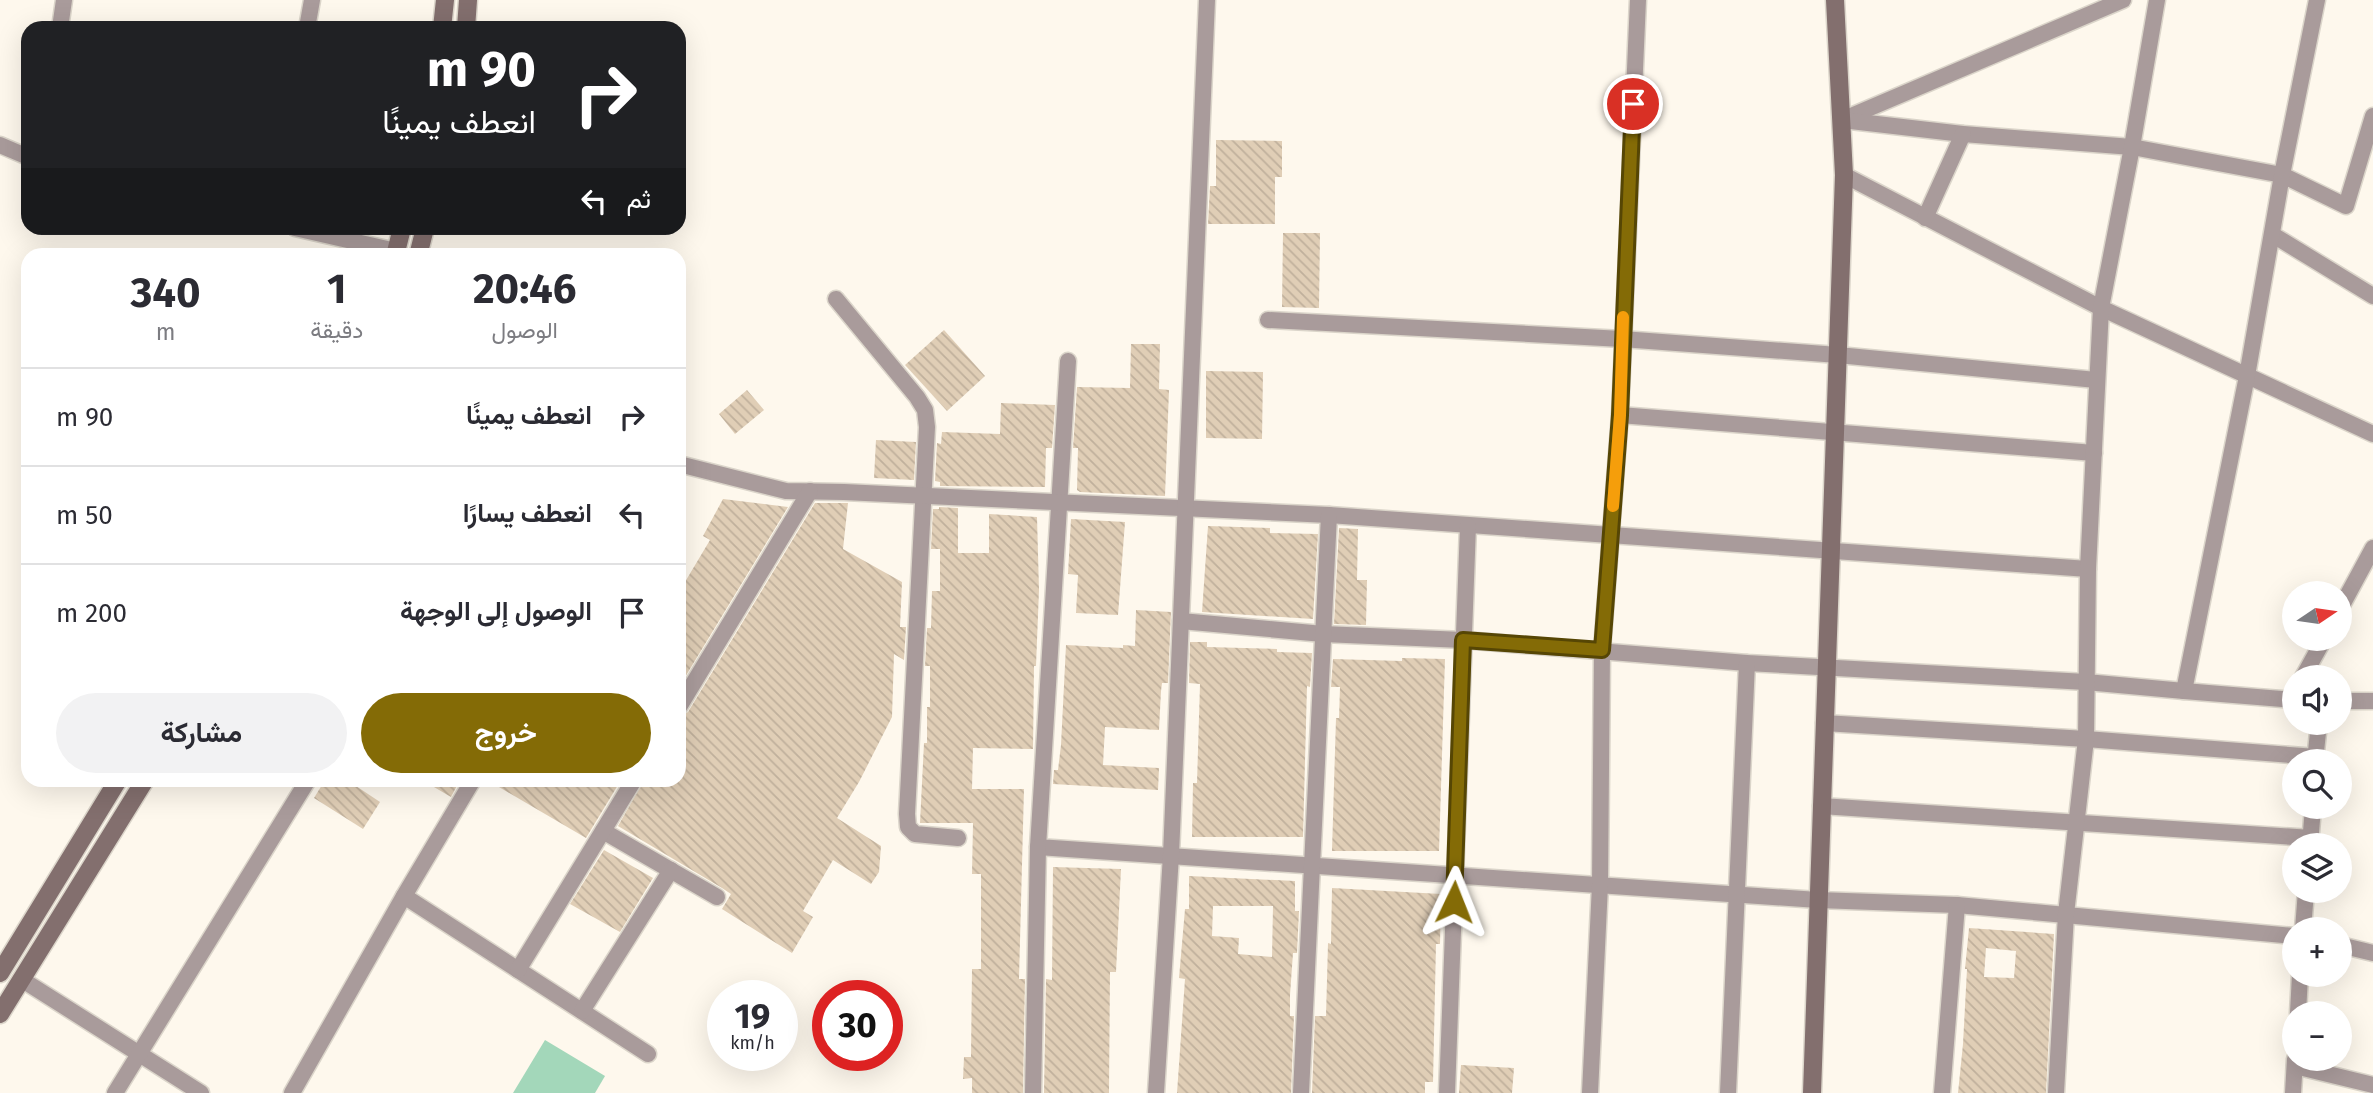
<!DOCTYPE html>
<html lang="ar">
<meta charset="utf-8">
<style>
body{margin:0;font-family:"Fira Sans",Vazirmatn,sans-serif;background:#f2f2f3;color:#2b2b33;direction:rtl;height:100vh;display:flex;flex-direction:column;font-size:26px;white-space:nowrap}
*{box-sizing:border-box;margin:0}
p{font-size:23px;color:#7c7c81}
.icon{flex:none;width:38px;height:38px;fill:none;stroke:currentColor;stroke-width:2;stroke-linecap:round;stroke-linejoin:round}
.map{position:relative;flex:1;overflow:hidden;direction:ltr}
.side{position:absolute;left:21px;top:248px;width:665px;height:539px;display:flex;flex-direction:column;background:#fff;border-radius:21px;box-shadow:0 7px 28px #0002;direction:rtl}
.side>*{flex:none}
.guide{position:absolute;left:21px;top:21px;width:665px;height:214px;border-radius:21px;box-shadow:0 7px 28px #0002;direction:rtl;background:#202124;color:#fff;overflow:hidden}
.needle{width:46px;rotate:77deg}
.controls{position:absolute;left:2282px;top:581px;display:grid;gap:14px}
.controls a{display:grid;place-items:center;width:70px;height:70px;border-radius:50%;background:#fff;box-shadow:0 7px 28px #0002;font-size:35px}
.speed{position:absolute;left:707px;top:980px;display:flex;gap:14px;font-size:35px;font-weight:700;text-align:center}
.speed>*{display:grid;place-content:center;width:91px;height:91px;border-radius:50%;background:#fff;box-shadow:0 7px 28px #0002;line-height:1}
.speed small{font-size:18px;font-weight:400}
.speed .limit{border:10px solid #d22;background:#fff;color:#111}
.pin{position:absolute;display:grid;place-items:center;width:60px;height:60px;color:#fff;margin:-30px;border:4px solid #fff;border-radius:50%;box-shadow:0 2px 7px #0007}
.me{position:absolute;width:77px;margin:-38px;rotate:2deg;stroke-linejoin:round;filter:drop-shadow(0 0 5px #0008)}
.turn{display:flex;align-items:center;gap:24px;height:147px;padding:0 35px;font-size:32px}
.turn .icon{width:91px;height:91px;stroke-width:2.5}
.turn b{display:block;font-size:49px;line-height:60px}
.then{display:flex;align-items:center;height:66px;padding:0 35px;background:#0003;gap:14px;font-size:26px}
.eta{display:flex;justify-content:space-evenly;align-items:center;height:119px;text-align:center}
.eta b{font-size:42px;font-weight:700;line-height:49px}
.primary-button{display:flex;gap:14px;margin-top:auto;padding:14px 35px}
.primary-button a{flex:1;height:80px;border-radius:42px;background:#846b06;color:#fff;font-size:28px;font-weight:700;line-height:80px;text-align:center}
.primary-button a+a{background:#f2f2f3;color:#2b2b33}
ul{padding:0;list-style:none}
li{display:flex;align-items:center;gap:21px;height:98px;padding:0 35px;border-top:2px solid #e1e1e2}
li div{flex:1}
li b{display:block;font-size:26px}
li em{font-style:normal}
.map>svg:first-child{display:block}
.pitch{fill:#a3d7ba}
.building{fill:url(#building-back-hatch);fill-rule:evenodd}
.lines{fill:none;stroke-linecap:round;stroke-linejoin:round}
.street-casing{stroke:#dbd5ca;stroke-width:19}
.secondary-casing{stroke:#dbd5ca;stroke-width:21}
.street{stroke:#a99b9b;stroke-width:16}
.secondary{stroke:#836f6e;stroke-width:18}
.route-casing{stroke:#564604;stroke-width:18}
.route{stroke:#846b06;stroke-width:12}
.slow{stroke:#f59e0b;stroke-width:12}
</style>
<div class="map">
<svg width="2373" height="1093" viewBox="0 0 2373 1093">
<defs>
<pattern id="building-back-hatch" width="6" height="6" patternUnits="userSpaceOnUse" patternTransform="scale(1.75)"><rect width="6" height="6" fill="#e0ceb6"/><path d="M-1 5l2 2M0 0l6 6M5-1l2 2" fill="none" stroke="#c0b09c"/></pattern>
</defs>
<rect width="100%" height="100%" fill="#fef8ed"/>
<!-- pitch -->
<polygon class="pitch" points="545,1040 605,1076 595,1093 513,1093"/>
<!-- building -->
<g class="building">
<polygon points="1216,140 1282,141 1282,177 1275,177 1275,224 1208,224 1210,186 1216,186"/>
<polygon points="1283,233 1320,233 1319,308 1282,307"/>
<polygon points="944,330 985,376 947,411 905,365"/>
<polygon points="1131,344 1160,344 1159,389 1169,390 1165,496 1080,492 1077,490 1078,448 1073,448 1077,387 1130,388"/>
<polygon points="1206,371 1263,372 1262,439 1206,438"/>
<polygon points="747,390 764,410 735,434 719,414"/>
<polygon points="1001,403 1055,405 1052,448 1046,448 1045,487 940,486 940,482 935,481 937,443 941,444 942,432 1000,434"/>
<polygon points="876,440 916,442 914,480 874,478"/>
<polygon points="723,499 788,507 679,687 679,592 710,540 703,536"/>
<polygon points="815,503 848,503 843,549 902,582 900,627 906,627 904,660 894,654 892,717 859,782 837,818 881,846 879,872 871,884 833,860 803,911 813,917 792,953 722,909 731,894 722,888 618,826 644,780 679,780 679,717 688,712"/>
<polygon points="939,507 958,508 958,553 989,553 989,514 1037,517 1039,590 1036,666 1034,666 1033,749 973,748 972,789 1024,789 1019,979 1025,979 1023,1093 972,1093 972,1078 963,1079 964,1057 971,1057 972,969 981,969 981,874 972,874 973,823 920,823 924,743 927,743 927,707 930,707 930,666 925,666 927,628 931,628 932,591 940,591 940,549 931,549 933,509 939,509"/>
<polygon points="1071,519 1125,522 1118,615 1076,613 1078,575 1068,574"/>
<polygon points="1208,526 1270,528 1270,533 1318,534 1313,619 1202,612"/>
<polygon points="1339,528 1358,529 1357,580 1367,580 1366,625 1334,624"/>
<polygon points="1136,610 1171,612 1168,683 1162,683 1161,691 1159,730 1105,727 1103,765 1159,768 1158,790 1053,784 1054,770 1058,770 1061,745 1066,645 1123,648 1123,645 1135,646"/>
<polygon points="1190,642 1207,642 1207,647 1277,649 1277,652 1312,653 1310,687 1307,686 1303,837 1192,837 1193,783 1197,783 1200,684 1189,683"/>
<polygon points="1402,658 1445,659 1439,851 1332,851 1336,718 1339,718 1340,687 1331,687 1333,659 1402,661"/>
<polygon points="325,780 347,780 380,802 363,829 314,798"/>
<polygon points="422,780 460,780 451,797"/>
<polygon points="487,780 621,780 586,838"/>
<polygon points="604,850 653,878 620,932 570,904"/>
<polygon points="1053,867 1121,869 1116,972 1110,972 1109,1093 1044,1093 1046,979 1052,980"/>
<path d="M1189 876 1295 881V911H1299L1297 953H1293L1290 995V1016H1294L1291 1093H1177L1185 979 1179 978 1185 909H1189ZM1213 906H1273L1272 957 1238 954 1239 938 1212 936Z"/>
<polygon points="1332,888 1441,894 1440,944 1436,944 1433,1082 1425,1082 1425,1093 1312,1093 1315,1016 1326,1016 1328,943 1331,944"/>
<path d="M1969 928 2054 934 2046 1093H1958L1963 1044 1967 969H1965ZM1986 948 2016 951 2014 978 1984 977Z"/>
<polygon points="1461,1065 1514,1068 1512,1093 1459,1093"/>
</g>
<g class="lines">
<defs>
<g id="street">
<polyline points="60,28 64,0"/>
<polyline points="307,28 312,0"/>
<polyline points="1844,119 2123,0"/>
<polyline points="1842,120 1963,134 2132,147 2282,175 2346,206 2373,116"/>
<polyline points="0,145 28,157"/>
<polyline points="1844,175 2101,308 2373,434"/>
<polyline points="1925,218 1963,134"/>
<polyline points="295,228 396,251"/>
<polyline points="2273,235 2373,296"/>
<polyline points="836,299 917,397 925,410 927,427 907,814 908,827 915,834 958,838"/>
<polyline points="1268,320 1622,339 1838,355 2096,380"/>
<polyline points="1068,361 1038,847 1818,900 1957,905 2294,936"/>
<polyline points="1620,415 2094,453"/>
<polyline points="679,464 786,491 844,492 1329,515 2088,569"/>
<polyline points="2340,609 2373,548"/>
<polyline points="1181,621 1323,634 1463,640 1747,663 2086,682 2184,691"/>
<polyline points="2303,677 2324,639"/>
<polyline points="2294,700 2184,691 2247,376 2282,175 2317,0"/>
<polyline points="2340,701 2373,701"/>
<polyline points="679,707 810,491"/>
<polyline points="1824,723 2086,739 2316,757"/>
<polyline points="2315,761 2319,723"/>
<polyline points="1821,806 2311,838"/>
<polyline points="603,831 717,897"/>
<polyline points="2310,845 2313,807"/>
<polyline points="404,896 648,1054"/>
<polyline points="2303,929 2306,891"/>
<polyline points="2340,945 2373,953"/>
<polyline points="518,970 634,780"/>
<polyline points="21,979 201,1093"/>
<polyline points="582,1011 671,870"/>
<polyline points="2298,1013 2300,975"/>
<polyline points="2295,1066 2373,1085"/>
<polyline points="115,1093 308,780"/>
<polyline points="292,1093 404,896 473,780"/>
<polyline points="1033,1093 1038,847"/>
<polyline points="1156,1093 1171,855 1207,0"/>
<polyline points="1301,1093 1329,515"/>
<polyline points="1447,1093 1468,526"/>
<polyline points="1590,1093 1600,885 1602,650 1620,415 1638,0"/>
<polyline points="1728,1093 1747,663"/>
<polyline points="1942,1093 1957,905"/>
<polyline points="2056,1093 2066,914 2086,739 2088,569 2101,308 2132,147 2157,0"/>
<polyline points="2293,1093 2295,1059"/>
</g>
<g id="secondary">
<polyline points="442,28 445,0"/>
<polyline points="466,28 468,0"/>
<polyline points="395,256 402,228"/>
<polyline points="418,256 425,228"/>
<polyline points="0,973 118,780"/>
<polyline points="0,1014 145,780"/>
<polyline points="1812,1093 1844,175 1835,0"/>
</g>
</defs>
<!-- street casing -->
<use href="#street" class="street-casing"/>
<!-- secondary casing -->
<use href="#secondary" class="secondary-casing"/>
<!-- street -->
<use href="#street" class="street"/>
<!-- secondary -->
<use href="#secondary" class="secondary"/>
</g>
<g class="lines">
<defs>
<polyline id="route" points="1454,902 1463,640 1602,650 1620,415 1633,104"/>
</defs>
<!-- route casing -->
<use href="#route" class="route-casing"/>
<!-- route -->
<use href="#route" class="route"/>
<!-- slow -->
<polyline class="slow" points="1613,506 1620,415 1623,317"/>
</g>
</svg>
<div class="controls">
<a><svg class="needle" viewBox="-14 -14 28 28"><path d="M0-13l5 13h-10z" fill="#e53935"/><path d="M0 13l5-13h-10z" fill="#7c7c81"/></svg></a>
<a><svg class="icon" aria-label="sound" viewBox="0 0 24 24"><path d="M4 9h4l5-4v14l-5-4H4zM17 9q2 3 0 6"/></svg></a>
<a><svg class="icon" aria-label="search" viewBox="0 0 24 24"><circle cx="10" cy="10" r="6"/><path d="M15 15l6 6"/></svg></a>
<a><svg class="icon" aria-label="layers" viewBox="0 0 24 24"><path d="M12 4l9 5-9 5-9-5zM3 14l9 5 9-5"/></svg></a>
<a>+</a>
<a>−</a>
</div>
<div class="speed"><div>19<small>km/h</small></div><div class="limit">30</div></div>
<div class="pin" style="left:1633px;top:104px;background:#d93025"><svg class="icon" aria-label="arrive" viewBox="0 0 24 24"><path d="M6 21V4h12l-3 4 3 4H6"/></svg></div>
<svg class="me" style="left:1454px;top:902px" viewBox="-20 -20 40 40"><path d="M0-17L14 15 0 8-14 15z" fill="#846b06" stroke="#fff" stroke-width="4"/></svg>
<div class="guide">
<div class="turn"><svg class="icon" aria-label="right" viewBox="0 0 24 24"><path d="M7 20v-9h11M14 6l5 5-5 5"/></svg><div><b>90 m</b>انعطف يمينًا</div></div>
<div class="then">ثم<svg class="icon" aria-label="left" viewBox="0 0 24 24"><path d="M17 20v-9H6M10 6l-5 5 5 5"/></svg></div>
</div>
<section class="side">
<div class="eta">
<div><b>20:46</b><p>الوصول</p></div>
<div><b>1</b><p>دقيقة</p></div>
<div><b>340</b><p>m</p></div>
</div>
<ul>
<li><svg class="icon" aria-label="right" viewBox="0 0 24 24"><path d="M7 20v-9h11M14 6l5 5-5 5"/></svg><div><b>انعطف يمينًا</b></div><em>90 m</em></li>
<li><svg class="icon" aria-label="left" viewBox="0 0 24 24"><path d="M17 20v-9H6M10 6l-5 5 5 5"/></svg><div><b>انعطف يسارًا</b></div><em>50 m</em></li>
<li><svg class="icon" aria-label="arrive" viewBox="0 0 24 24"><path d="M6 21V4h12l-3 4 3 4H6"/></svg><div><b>الوصول إلى الوجهة</b></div><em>200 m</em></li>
</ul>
<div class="primary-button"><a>خروج</a><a>مشاركة</a></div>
</section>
</div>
